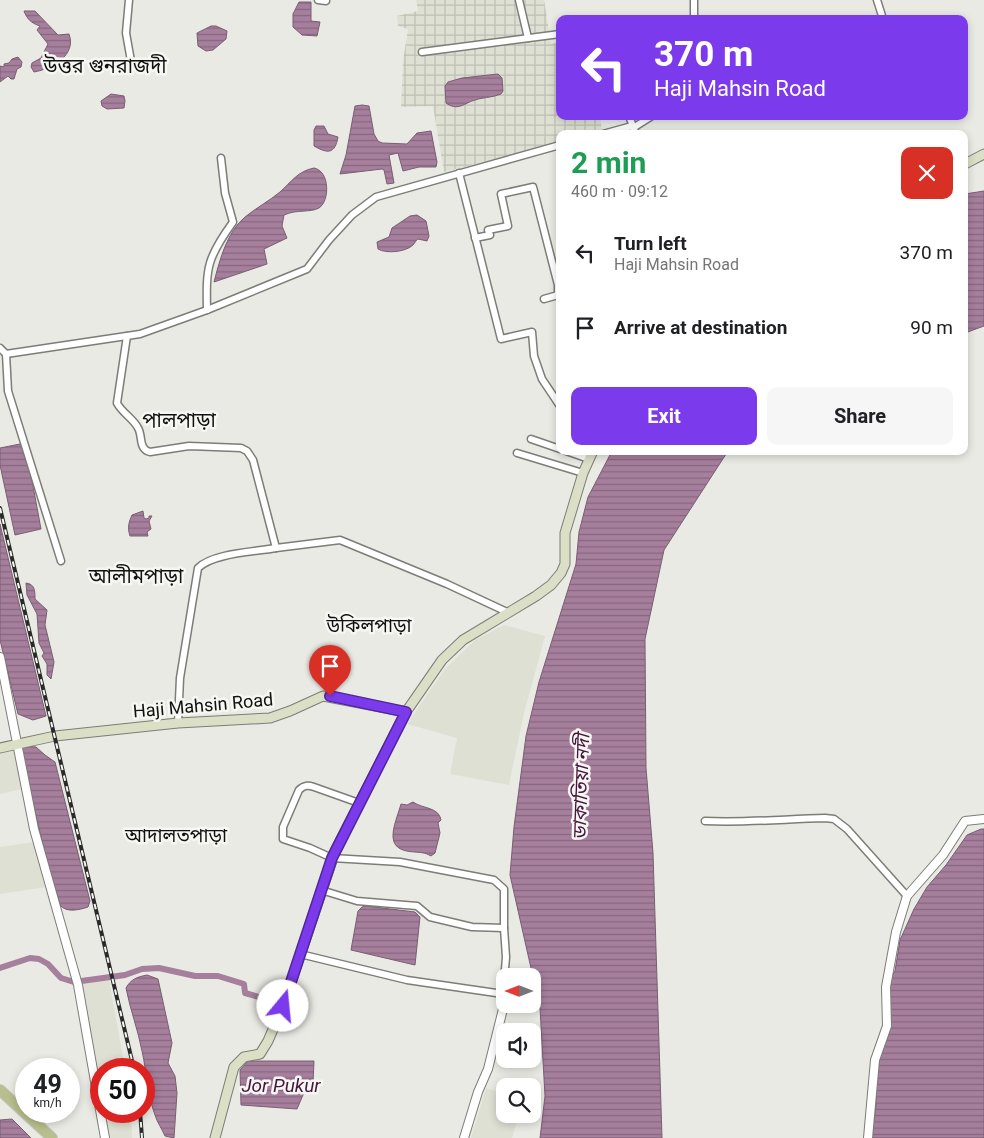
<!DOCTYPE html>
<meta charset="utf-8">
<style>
body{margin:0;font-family:Roboto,"Noto Sans Bengali",sans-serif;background:#f6f6f6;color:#202124;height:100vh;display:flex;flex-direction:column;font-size:19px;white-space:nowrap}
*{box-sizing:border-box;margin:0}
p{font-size:16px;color:#757577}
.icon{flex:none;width:28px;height:28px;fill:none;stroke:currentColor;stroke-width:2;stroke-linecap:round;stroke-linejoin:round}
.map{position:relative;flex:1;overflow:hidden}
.details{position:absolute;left:556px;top:130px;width:412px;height:325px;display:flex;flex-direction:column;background:#fff;border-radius:10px;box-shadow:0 2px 8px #0003}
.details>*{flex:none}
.top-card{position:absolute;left:556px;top:15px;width:412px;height:105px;border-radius:10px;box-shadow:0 2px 8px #0003;background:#7c3aed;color:#fff;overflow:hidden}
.needle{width:32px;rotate:270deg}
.controls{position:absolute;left:496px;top:968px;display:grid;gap:10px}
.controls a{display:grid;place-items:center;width:45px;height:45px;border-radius:10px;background:#fff;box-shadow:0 2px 8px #0003;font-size:25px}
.speed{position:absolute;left:15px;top:1058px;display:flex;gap:10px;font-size:25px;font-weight:700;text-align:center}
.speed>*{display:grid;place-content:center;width:65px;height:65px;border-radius:50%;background:#fff;box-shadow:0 2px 8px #0003;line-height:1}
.speed small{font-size:12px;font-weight:400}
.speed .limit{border:8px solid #d22;background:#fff;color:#111}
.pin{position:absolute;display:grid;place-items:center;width:42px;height:42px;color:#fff;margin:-51px -21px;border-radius:50% 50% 50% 0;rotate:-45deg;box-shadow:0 0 5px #0007}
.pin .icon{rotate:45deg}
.me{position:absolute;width:55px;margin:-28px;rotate:17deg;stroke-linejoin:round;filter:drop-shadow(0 0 4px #0008)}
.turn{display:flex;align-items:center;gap:18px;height:105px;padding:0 15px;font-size:22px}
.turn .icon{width:65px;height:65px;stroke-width:2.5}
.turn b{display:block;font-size:35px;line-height:42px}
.round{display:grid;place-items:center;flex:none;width:52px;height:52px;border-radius:10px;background:#f6f6f6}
.overview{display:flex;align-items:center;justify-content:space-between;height:85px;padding:0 15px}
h1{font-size:30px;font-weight:700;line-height:38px;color:#1e9e55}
.button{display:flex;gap:10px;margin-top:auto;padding:10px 15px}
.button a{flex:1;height:58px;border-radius:10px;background:#7c3aed;color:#fff;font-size:20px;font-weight:700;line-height:58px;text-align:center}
.button a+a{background:#f6f6f6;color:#202124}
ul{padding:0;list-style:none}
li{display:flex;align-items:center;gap:15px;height:75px;padding:0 15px}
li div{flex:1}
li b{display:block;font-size:19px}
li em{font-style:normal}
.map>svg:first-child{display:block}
.built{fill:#dee0d3}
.industrial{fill:url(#industrial-grid)}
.water{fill:url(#water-rules);stroke:#795e73}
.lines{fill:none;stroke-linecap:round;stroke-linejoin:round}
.canal{stroke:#a67f9d;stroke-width:6}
.minor-casing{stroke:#7b7d77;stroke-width:9}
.tertiary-casing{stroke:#7b7d77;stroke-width:10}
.secondary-casing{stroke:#7b7d77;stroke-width:11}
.primary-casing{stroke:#c6c6c6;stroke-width:12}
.minor{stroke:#fff;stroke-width:6}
.tertiary{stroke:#fff;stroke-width:8}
.secondary{stroke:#dbdfc6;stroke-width:9}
.primary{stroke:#b8be8c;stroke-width:10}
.rail-casing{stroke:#2a2b29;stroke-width:4}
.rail{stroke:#f6f7f2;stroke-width:2;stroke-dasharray:5.5;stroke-linecap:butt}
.route-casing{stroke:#51269a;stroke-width:12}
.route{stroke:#7c3aed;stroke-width:9}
.labels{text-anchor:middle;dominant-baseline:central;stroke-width:5;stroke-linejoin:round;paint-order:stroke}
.street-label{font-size:18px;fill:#111210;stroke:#f6f7f2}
.neighbourhood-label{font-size:19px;fill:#111210;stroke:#f6f7f2}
.water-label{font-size:19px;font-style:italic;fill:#47163f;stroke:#f6f7f2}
.quarter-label{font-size:20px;fill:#111210;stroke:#f6f7f2}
</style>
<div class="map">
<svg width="984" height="1138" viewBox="0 0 984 1138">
<defs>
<pattern id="industrial-grid" width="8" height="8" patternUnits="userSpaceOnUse" patternTransform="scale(1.25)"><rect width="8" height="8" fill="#dee0d3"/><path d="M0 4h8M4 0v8" fill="none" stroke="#bdbfb4"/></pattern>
<pattern id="water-rules" width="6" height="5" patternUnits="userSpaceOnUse" patternTransform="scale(1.25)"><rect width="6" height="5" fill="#a67f9d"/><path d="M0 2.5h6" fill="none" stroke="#86677f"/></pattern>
</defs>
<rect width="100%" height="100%" fill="#e9eae4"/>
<!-- built -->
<g class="built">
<polygon points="504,625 545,636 524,713 509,785 450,774 457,738 407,724 445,669 475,640"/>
<polygon points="13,749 22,789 0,794 0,752"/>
<polygon points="34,842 46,887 0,894 0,847"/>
<polygon points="109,979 125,1069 101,1069 101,1091 81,983"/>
<polygon points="486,1088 505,1094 505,1114 519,1114 512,1138 471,1138"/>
<polygon points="104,1111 131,1111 132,1138 108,1138"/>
</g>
<!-- industrial -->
<polygon class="industrial" points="416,0 544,0 551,43 560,43 560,116 600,116 602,131 590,134 560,134 560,142 444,172 433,106 401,107 403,61 408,29 398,26 397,16 418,11"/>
<!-- water -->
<g class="water">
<polygon points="299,2 311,2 311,21 320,22 317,36 302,35 293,27 293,14"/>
<path d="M24 11H35L58 35 69 34C77 55 52 69 34 72L31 67 32 63 41 58 48 44 37 30 40 26C31 23 27 19 24 11Z"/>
<polygon points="211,26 216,26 227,31 226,39 213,50 206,51 198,46 197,33"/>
<polygon points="18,57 22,62 21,67 17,69 14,79 11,79 8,76 0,82 0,66 4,67 4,64 9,63 12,59"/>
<path d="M498 74 502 78 503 91 501 94C492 98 481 97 472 101 464 104 457 111 446 103L445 86 448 82 462 78Z"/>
<polygon points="111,94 124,96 125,101 124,108 107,109 102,106 101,101"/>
<polygon points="362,105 369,106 374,134 378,141 382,143 407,144 417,133 431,131 437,162 436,167 419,167 403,171 398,153 389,155 394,183 387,184 384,170 382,169 340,174 346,155 355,106"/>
<path d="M316 126H324L328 134 338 137C335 154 328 154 314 146V130Z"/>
<path d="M314 168C330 171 330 201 319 208 310 213 297 209 284 215L282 226 287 238 264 249 267 264 214 282C220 259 227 232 245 217 256 208 269 201 280 192 291 182 298 171 314 168Z"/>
<polygon points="984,191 984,326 965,333 965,194"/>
<path d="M417 215 426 221 429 236 427 241 418 239C416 240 415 243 413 245 406 252 386 254 378 249L377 242 389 237 392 228 410 216Z"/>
<polygon points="25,443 41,529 15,535 0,465 0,448"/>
<polygon points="612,451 728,451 664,550 645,639 646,768 653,853 662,1138 540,1138 545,1096 540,1008 510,875 514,827 526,736 539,682 576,564 579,532 588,497"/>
<path d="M143 511 144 518 146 519 149 518V516H152L149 521 151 529 147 532 148 536H130C127 527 129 522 132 515Z"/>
<polygon points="0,524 46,716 33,720 18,714 0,640"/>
<path d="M26 583C35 584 35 591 35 599L47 610 45 625 54 662 51 679 47 675V664L42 656 44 653 39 643 37 614 27 595Z"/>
<path d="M25 746 36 747 45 755 55 762 90 901 88 907C79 910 66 913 60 905L45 853 21 754 22 748Z"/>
<path d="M413 802C423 809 439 807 441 820L438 823 440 833 435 853 431 856C424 852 422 853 415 852 381 851 395 825 401 804L407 805Z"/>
<polygon points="981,829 984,829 984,1138 871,1138 876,1106 875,1060 888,1024 885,987 895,971 900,940 914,909 927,887 946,865 967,835"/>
<polygon points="366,906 415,912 420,917 415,965 351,950 358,911 362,907"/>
<path d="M147 975 158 979 172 1043 168 1063 175 1076 177 1093 174 1138 165 1136C162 1129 157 1122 155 1115 147 1094 147 1073 142 1051 138 1030 130 1009 126 988 131 979 137 977 147 975Z"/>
<polygon points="248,1061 314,1061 313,1084 303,1095 297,1109 241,1105 240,1070"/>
<polygon points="12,1119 31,1138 0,1138 0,1120"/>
</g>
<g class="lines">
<!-- canal -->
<polyline class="canal" points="0,968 30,958 39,959 48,964 61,978 74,982 125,975 142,969 159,968 195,976 218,976 244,984 245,993 262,998 295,1003"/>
<defs>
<g id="minor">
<polyline points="129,0 126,33 131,61"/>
<polyline points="318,0 326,1"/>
<polyline points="519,0 528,38"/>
<polyline points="694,0 694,19"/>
<polyline points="877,0 883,19"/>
<polyline points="422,52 560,34"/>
<polyline points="629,116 636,134"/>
<polyline points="633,128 652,116"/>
<polyline points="603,134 632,126"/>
<polyline points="459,173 501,339 532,332 534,356 542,379 560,406"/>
<polyline points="475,238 490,235 488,230 508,226 501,194 533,187 558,285 558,295 544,299"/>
<path d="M207 310C206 267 207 258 233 222L225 193 221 158"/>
<path d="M127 336 117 403C122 413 133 418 138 428 143 436 138 449 150 452L189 446 241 448 247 451 253 460 276 548 340 540 447 584 507 612"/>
<polyline points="0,348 6,354 140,334 207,310 307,269 329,240 352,215 376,197 560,145"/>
<polyline points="6,354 8,391 61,561"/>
<polyline points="531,439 560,449"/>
<polyline points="566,451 589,459"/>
<polyline points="517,453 583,473"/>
<path d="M178 723 180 678 198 568C213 553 254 552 276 548"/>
<path d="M705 821C745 823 785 819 825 818L834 819 847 829 907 896"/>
<polyline points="321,890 357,901 417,906 430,917 472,927 504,928"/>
<path d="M300 954 407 980 503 994 506 957 504 928V889L494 880 400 862 332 858 310 848 283 839V827L299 790C304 785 308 785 314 787L359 803"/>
</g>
<g id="tertiary">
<polyline points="0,657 34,829 78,985 105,1138"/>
<polyline points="464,1138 478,1092 488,1069 504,1005 503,994"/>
<polyline points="868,1138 875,1060 887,1026 886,987 896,932 907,896 943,855 965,821 984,819"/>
</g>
<g id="secondary">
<polyline points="965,164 984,154"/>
<polyline points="0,748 55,736 178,723 270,718 290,711 323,696 406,712"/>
<polyline points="215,1138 234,1067 244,1057 260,1054 268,1041 283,1006 336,849 406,712 442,660 463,640 536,596 551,585 561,573 565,564 565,533 583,473 593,451"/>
</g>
<polyline id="primary" points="0,1090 52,1138"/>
</defs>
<!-- minor casing -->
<use href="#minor" class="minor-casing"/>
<!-- tertiary casing -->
<use href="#tertiary" class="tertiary-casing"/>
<!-- secondary casing -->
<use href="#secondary" class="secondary-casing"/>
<!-- primary casing -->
<use href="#primary" class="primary-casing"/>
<!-- minor -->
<use href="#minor" class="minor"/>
<!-- tertiary -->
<use href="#tertiary" class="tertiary"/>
<!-- secondary -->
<use href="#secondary" class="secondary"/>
<!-- primary -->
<use href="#primary" class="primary"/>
<defs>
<g id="rail">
<polyline points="0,508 134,1069"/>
<polyline points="140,1111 142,1138"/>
</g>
</defs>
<!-- rail casing -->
<use href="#rail" class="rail-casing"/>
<!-- rail -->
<use href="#rail" class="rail"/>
</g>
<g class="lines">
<defs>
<polyline id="route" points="283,1006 332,858 406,712 330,696"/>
</defs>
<!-- route casing -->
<use href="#route" class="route-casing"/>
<!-- route -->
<use href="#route" class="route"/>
</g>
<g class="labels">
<!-- street labels -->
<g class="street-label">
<text transform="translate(203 705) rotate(-5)">Haji Mahsin Road</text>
</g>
<!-- neighbourhood labels -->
<g class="neighbourhood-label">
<text x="369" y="625">উকিলপাড়া</text>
<text x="176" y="835">আদালতপাড়া</text>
</g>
<!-- water labels -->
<g class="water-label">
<text transform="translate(581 787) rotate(-88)">ডাকাতিয়া নদী</text>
<text x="281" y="1085">Jor Pukur</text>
</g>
<!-- quarter labels -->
<g class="quarter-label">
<text x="105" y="66">উত্তর গুনরাজদী</text>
<text x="179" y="420">পালপাড়া</text>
<text x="136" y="576">আলীমপাড়া</text>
</g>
</g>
</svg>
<div class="controls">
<a><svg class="needle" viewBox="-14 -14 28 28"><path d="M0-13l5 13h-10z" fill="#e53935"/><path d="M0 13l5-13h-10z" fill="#757577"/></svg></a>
<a><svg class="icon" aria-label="sound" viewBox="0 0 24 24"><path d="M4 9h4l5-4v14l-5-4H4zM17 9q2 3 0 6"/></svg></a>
<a><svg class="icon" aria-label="search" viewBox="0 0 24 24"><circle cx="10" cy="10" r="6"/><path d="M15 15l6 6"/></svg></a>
</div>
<div class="speed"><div>49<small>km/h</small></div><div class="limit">50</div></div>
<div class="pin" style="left:330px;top:696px;background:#d93025"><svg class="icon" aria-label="arrive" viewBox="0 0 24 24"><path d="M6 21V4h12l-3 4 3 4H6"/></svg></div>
<svg class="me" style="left:283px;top:1006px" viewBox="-20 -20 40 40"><circle r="19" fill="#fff"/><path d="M0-13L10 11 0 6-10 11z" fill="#7c3aed"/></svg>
<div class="top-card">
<div class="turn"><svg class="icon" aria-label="left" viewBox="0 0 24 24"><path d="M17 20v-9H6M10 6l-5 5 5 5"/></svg><div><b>370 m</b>Haji Mahsin Road</div></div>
</div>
<section class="details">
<div class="overview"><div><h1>2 min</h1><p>460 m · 09:12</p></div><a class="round" style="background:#d93025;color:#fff"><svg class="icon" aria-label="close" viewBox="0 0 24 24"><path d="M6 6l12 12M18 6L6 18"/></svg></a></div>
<ul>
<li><svg class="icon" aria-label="left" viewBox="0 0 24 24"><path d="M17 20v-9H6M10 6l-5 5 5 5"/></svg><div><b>Turn left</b><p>Haji Mahsin Road</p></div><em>370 m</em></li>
<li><svg class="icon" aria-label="arrive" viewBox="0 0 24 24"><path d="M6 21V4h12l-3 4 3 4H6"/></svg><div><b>Arrive at destination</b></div><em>90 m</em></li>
</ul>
<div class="button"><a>Exit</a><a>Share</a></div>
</section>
</div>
